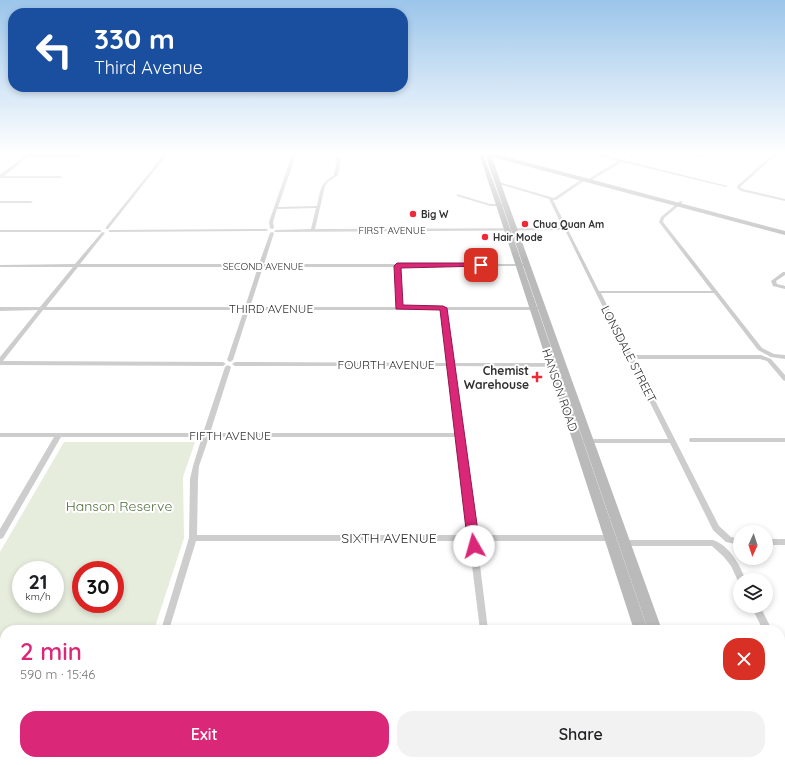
<!DOCTYPE html>
<meta charset="utf-8">
<style>
body{margin:0;font-family:Quicksand,sans-serif;background:#f2f2f2;color:#202124;height:100vh;display:flex;flex-direction:column;font-size:15px;white-space:nowrap}
*{box-sizing:border-box;margin:0}
p{font-size:13px;color:#757577}
.icon{flex:none;width:22px;height:22px;fill:none;stroke:currentColor;stroke-width:2;stroke-linecap:round;stroke-linejoin:round}
.map{position:relative;flex:1;overflow:hidden}
.panel{position:absolute;left:0px;top:625px;width:785px;height:140px;display:flex;flex-direction:column;background:#fff;border-radius:16px 16px 0 0;box-shadow:0 2px 6px #0003}
.panel>*{flex:none}
.guide{position:absolute;left:8px;top:8px;width:400px;height:84px;border-radius:16px;box-shadow:0 2px 6px #0003;background:#1a4fa0;color:#fff;overflow:hidden}
.needle{width:26px;rotate:183deg}
.buttons{position:absolute;left:733px;top:525px;display:grid;gap:8px}
.buttons a{display:grid;place-items:center;width:40px;height:40px;border-radius:50%;background:#fff;box-shadow:0 2px 6px #0003;font-size:20px}
.speed{position:absolute;left:12px;top:561px;display:flex;gap:8px;font-size:20px;font-weight:700;text-align:center}
.speed>*{display:grid;place-content:center;width:52px;height:52px;border-radius:50%;background:#fff;box-shadow:0 2px 6px #0003;line-height:1}
.speed small{font-size:10px;font-weight:400}
.speed .limit{border:6px solid #d22;background:#fff;color:#111}
.pin{position:absolute;display:grid;place-items:center;width:34px;height:34px;color:#fff;margin:-17px;border-radius:8px;box-shadow:0 2px 6px #0006}
.me{position:absolute;width:44px;margin:-22px;rotate:353deg;stroke-linejoin:round;filter:drop-shadow(0 0 3px #0008)}
.turn{display:flex;align-items:center;gap:14px;height:84px;padding:0 20px;font-size:18px}
.turn .icon{width:52px;height:52px;stroke-width:2.5}
.turn b{display:block;font-size:28px;line-height:34px}
.round{display:grid;place-items:center;flex:none;width:42px;height:42px;border-radius:16px;background:#f2f2f2}
.headline{display:flex;align-items:center;justify-content:space-between;height:68px;padding:0 20px}
h1{font-size:24px;font-weight:600;line-height:30px;color:#db2777}
.primary-button{display:flex;gap:8px;margin-top:auto;padding:8px 20px}
.primary-button a{flex:1;height:46px;border-radius:16px;background:#db2777;color:#fff;font-size:16px;font-weight:600;line-height:46px;text-align:center}
.primary-button a+a{background:#f2f2f2;color:#202124}
.map>svg:first-child{display:block}
.green{fill:#e6eddd;fill-rule:evenodd}
.lines{fill:none;stroke-linecap:round;stroke-linejoin:round}
.street{fill:#cdcdcd;fill-rule:evenodd}
.secondary{fill:#bababa;fill-rule:evenodd}
.route{fill:#db2777;stroke:#8e194d}
.poi-dot{fill:#ee2a39;stroke:#fff;stroke-width:1.5}
.labels{text-anchor:middle;dominant-baseline:central;stroke-width:4;stroke-linejoin:round;paint-order:stroke}
.far-poi-label{font-size:10px;font-weight:bold;fill:#303030;stroke:#fff;text-anchor:start}
.far-street-label{font-size:10px;fill:#303030;stroke:#fff}
.street-label{font-size:12px;fill:#303030;stroke:#fff}
.poi-label{font-size:12px;font-weight:bold;fill:#303030;stroke:#fff;text-anchor:end}
.near-park-label{font-size:14px;fill:#526e3a;stroke:#fff}
.near-street-label{font-size:14px;fill:#303030;stroke:#fff}
</style>
<div class="map">
<svg width="785" height="765" viewBox="0 0 785 765">
<rect width="100%" height="100%" fill="#fff"/>
<!-- green -->
<path class="green" d="M64 442H195L183 477 184 538 154 630H5V671H0V552ZM21 570H55V604H21ZM81 570H115V604H81Z"/>
<g class="lines">
<!-- street -->
<g class="street">
<polygon points="30,152 33,153 30,155 83,155 85,156 83,157 28,157 4,176 61,176 61,178 0,178 0,175"/>
<polygon points="166,152 169,152 108,229 106,229 106,227"/>
<path d="M293 152H297L278 207 317 206C321 189 319 185 334 175L337 159 319 152H324L341 159 338 175 328 182 325 186 315 229 563 228 549 199 496 183 499 182 554 198 582 179H584V181L556 200H553L599 291H712L659 222 661 217 680 201H682V203L664 218 663 222 762 348 774 354 785 355V359L771 357 758 350 714 293H601L632 355H761L771 359 785 375V381L783 380 767 361 760 359H634L719 526 731 537 740 539V545L726 542 713 530 670 443H584L583 441 584 439H668L565 230 275 232 274 231 276 230 311 229 316 208 277 209 273 222 274 228 272 229 270 228 269 222Z"/>
<polygon points="584,152 590,152 728,186 726,187 622,162 588,182 586,181 587,180 618,161"/>
<polygon points="634,152 637,152 630,158 628,158 628,156"/>
<polygon points="682,152 688,152 707,157 705,158"/>
<polygon points="776,152 779,152 740,187 743,189 785,199 785,201 741,191 737,188 737,186"/>
<polygon points="457,194 490,204 504,204 506,205 504,206 490,206 457,196"/>
<polygon points="0,201 31,201 33,202 31,203 0,203"/>
<polygon points="267,229 268,230 266,231 110,232 108,231 110,230"/>
<polygon points="0,230 100,230 102,231 100,232 0,232"/>
<path d="M102 232 105 233 80 264H259L270 233 272 232 274 233 264 264H524V266H522L399 267 401 307H538L539 308 536 310H446L453 363H561L564 365 561 367 453 366 476 535H610L613 536 614 538 613 540 610 541H477L488 630H480L469 541H196L169 630H161L189 538 190 479 193 466 202 437H61L3 538 0 539V529L54 437H0V433H203L225 367 228 365 231 367 210 433H456L448 366H235L232 364 235 362 447 363 441 310H249L233 360 230 362 227 360 244 310H43L3 361 223 362 226 364 223 366 0 365V357L38 310 0 311V307H40L73 267H0V265L75 264ZM78 267H258L245 307H46ZM263 267H395L396 307H250ZM209 437H456L468 535H197L198 479 199 466Z"/>
<polygon points="783,272 785,272 785,275 776,281 777,284 785,286 785,289 773,286 771,281"/>
<polygon points="690,438 785,438 785,442 690,442 689,440"/>
<rect x="766" y="539" width="19" height="6"/>
<path d="M624 540H713C730 546 739 564 746 580H740V583H739L731 566 724 557 712 546H624L621 545 620 543 621 541Z"/>
<polygon points="751,606 760,606 772,630 763,630"/>
<path d="M780 649C785 652 785 661 785 668 778 665 780 656 780 649Z"/>
<rect x="0" y="679" width="5" height="10"/>
<polygon points="122,760 132,760 130,765 120,765"/>
<rect x="496" y="760" width="10" height="5"/>
</g>
<!-- secondary -->
<g class="secondary">
<polygon points="475,152 480,152 484,157 502,205 648,630 634,630 496,205 480,157"/>
<polygon points="483,152 492,152 492,153 785,231 785,235 492,157 504,192 662,630 648,630 498,192 487,160 488,155 483,154"/>
<polygon points="676,760 692,760 694,765 678,765"/>
<polygon points="693,760 709,760 711,765 695,765"/>
</g>
</g>
<!-- sky -->
<linearGradient id="sky" x2="0" y2="1"><stop stop-color="#9bc5ea"/><stop offset="0.59" stop-color="#fff"/><stop offset="1" stop-color="#fff" stop-opacity="0"/></linearGradient>
<rect width="785" height="259" fill="url(#sky)"/>
<!-- route -->
<polygon class="route" points="481,263 484,264 484,266 401,268 403,305 443,306 447,308 480,546 478,550 474,552 469,550 468,546 440,310 396,309 394,266 397,263"/>
<!-- markers -->
<g class="poi-dot">
<circle cx="413" cy="214" r="4"/>
<circle cx="525" cy="224" r="4"/>
<circle cx="485" cy="237" r="4"/>
<path d="M535 371h4v4h4v4h-4v4h-4v-4h-4v-4h4z"/>
</g>
<g class="labels">
<!-- far-poi labels -->
<g class="far-poi-label">
<text x="421" y="214">Big W</text>
<text x="533" y="224">Chua Quan Am</text>
<text x="493" y="237">Hair Mode</text>
</g>
<!-- far-street labels -->
<g class="far-street-label">
<text x="392" y="230">FIRST AVENUE</text>
<text x="263" y="266">SECOND AVENUE</text>
</g>
<!-- street labels -->
<g class="street-label">
<text x="271" y="308">THIRD AVENUE</text>
<text transform="translate(629 354) rotate(63)">LONSDALE STREET</text>
<text x="386" y="364">FOURTH AVENUE</text>
<text transform="translate(560 390) rotate(71)">HANSON ROAD</text>
<text x="230" y="435">FIFTH AVENUE</text>
</g>
<!-- poi labels -->
<g class="poi-label">
<text x="529" y="370">Chemist<tspan x="529" dy="14">Warehouse</tspan></text>
</g>
<!-- near-park labels -->
<g class="near-park-label">
<text x="119" y="506">Hanson Reserve</text>
</g>
<!-- near-street labels -->
<g class="near-street-label">
<text x="389" y="538">SIXTH AVENUE</text>
</g>
</g>
</svg>
<div class="buttons">
<a><svg class="needle" viewBox="-14 -14 28 28"><path d="M0-13l5 13h-10z" fill="#e53935"/><path d="M0 13l5-13h-10z" fill="#757577"/></svg></a>
<a><svg class="icon" aria-label="layers" viewBox="0 0 24 24"><path d="M12 4l9 5-9 5-9-5zM3 14l9 5 9-5"/></svg></a>
</div>
<div class="speed"><div>21<small>km/h</small></div><div class="limit">30</div></div>
<div class="pin" style="left:481px;top:265px;background:#d93025"><svg class="icon" aria-label="arrive" viewBox="0 0 24 24"><path d="M6 21V4h12l-3 4 3 4H6"/></svg></div>
<svg class="me" style="left:474px;top:546px" viewBox="-20 -20 40 40"><circle r="19" fill="#fff"/><path d="M0-13L10 11 0 6-10 11z" fill="#db2777"/></svg>
<div class="guide">
<div class="turn"><svg class="icon" aria-label="left" viewBox="0 0 24 24"><path d="M17 20v-9H6M10 6l-5 5 5 5"/></svg><div><b>330 m</b>Third Avenue</div></div>
</div>
<section class="panel">
<div class="headline"><div><h1>2 min</h1><p>590 m · 15:46</p></div><a class="round" style="background:#d93025;color:#fff"><svg class="icon" aria-label="close" viewBox="0 0 24 24"><path d="M6 6l12 12M18 6L6 18"/></svg></a></div>
<div class="primary-button"><a>Exit</a><a>Share</a></div>
</section>
</div>
